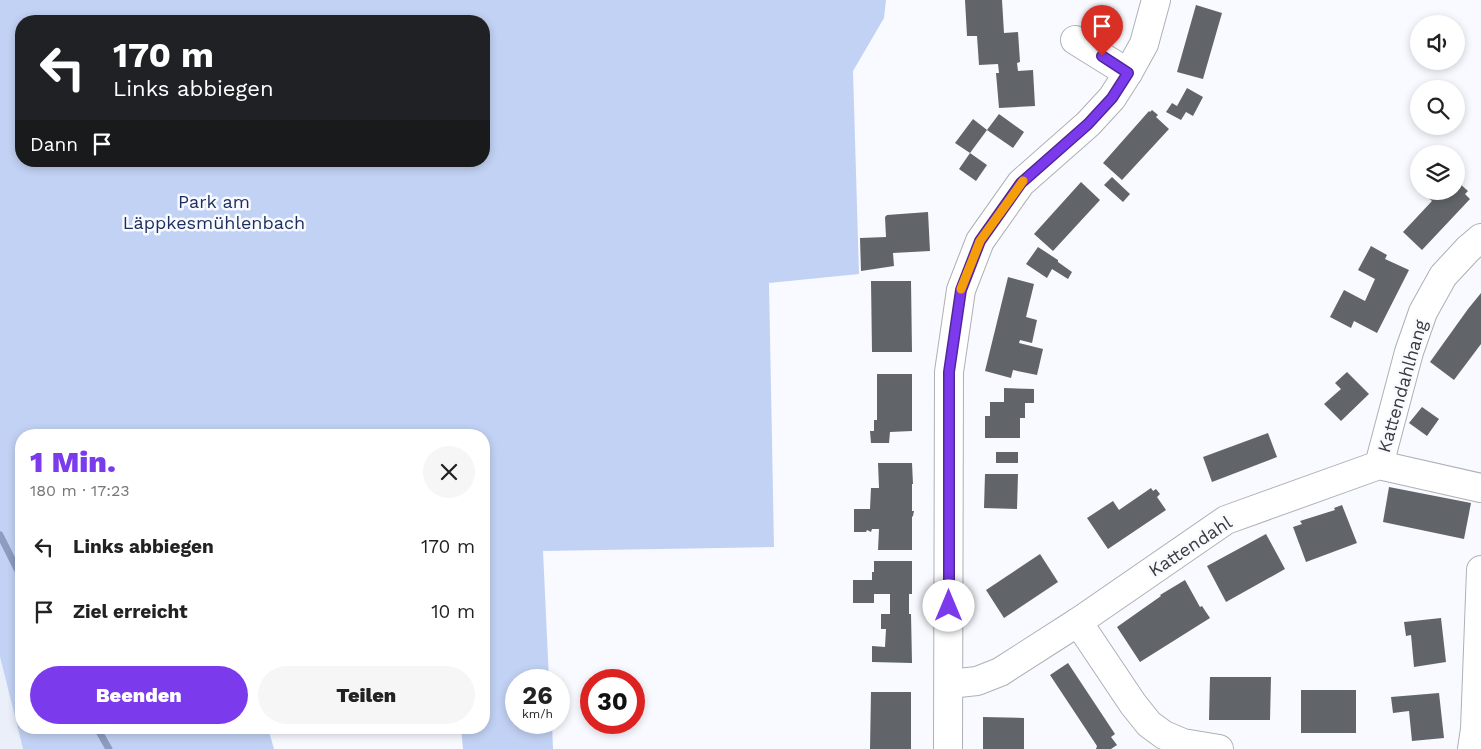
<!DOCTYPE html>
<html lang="de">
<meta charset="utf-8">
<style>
body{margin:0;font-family:"Work Sans",sans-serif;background:#f6f6f6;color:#222;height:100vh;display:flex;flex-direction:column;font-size:19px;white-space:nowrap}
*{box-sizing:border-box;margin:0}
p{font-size:16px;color:#767676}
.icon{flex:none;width:28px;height:28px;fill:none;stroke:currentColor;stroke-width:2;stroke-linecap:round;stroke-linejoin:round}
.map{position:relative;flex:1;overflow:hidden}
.drawer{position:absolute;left:15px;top:429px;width:475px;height:305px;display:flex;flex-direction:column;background:#fff;border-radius:20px;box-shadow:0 2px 8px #0003}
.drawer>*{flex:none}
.guide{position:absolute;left:15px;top:15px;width:475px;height:152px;border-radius:20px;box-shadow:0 2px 8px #0003;background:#202124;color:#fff;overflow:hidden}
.buttons{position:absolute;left:1410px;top:15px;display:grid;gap:10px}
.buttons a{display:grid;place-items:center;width:55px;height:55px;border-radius:50%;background:#fff;box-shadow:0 2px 8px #0003;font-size:25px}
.speed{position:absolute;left:505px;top:669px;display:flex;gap:10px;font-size:25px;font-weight:700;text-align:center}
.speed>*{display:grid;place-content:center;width:65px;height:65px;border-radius:50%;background:#fff;box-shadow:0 2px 8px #0003;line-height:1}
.speed small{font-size:12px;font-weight:400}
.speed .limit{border:8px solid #d22;background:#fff;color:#111}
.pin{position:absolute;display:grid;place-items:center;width:42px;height:42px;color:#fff;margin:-51px -21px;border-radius:50% 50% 50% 0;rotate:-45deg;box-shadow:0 0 5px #0007}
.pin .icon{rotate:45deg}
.me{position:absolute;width:55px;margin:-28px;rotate:0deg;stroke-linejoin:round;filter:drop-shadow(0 0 4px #0008)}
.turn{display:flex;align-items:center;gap:18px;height:105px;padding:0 15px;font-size:22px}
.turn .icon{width:65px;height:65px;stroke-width:2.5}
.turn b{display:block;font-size:35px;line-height:42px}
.then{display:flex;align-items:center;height:48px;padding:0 15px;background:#0003;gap:10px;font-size:19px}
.round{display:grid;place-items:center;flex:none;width:52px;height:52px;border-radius:26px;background:#f6f6f6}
.head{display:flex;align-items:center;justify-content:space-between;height:85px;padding:0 15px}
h1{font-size:30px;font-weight:800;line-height:38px;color:#7c3aed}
.cta{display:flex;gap:10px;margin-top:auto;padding:10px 15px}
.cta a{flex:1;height:58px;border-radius:30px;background:#7c3aed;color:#fff;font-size:20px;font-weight:800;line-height:58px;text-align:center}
.cta a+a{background:#f6f6f6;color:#222}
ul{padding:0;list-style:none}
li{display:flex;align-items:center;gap:15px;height:65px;padding:0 15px}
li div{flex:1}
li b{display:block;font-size:19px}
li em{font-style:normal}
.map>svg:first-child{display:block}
.built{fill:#eaeffa}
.green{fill:#c2d2f4;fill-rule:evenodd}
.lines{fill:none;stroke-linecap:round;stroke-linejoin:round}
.stream{stroke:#8c9dc1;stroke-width:7}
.building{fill:#616469}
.minor-casing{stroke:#adb0b6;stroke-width:30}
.minor{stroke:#fff;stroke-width:28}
.route-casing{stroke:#51269a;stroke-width:12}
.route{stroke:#7c3aed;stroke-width:9}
.slow{stroke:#f59e0b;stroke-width:9}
.labels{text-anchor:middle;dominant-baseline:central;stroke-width:5;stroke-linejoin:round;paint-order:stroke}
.park-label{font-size:18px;fill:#1b2e5d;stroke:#f8faff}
.street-label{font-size:18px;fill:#3a3b3d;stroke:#f8faff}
</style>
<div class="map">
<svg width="1481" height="749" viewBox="0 0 1481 749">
<rect width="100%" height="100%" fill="#f8faff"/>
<!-- built -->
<polygon class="built" points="0,657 23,749 0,749"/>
<!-- green -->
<path class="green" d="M0 0H886L884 18 853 71 859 274 769 283 774 547 543 551 549 680H516V722L552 723 553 749H463L461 728H484V435H21V728H268L274 749H23L0 657ZM21 21H484V161H21Z"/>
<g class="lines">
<!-- stream -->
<g class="stream">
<polyline points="0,535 21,577"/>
<polyline points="97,728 109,749"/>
</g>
</g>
<!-- building -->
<g class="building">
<polygon points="965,0 1002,0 1004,33 1018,32 1020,62 1017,63 1018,71 1033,70 1035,106 999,108 996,73 999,73 998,64 979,65 977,36 967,36"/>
<polygon points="1196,5 1222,13 1203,79 1177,72"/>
<polygon points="1187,88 1203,97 1193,116 1186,112 1181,120 1166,112 1172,103 1177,106"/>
<polygon points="1152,110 1158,115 1156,117 1169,129 1122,180 1103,163 1149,111 1150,112"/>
<polygon points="999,114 1024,132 1013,148 987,130"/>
<polygon points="973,119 987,130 970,153 955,143"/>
<polygon points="970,153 987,165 976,181 959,169"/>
<polygon points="1112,177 1130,194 1123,202 1104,185"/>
<polygon points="1081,182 1100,200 1053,251 1034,234"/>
<polygon points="1459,183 1468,191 1465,194 1470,199 1422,250 1403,232 1432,201 1423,193 1425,191 1456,191 1456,185"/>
<polygon points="928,212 930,251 893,253 894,266 861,271 860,238 886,237 885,217 887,215"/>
<polygon points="1371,246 1387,255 1385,259 1409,270 1377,333 1354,321 1351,328 1330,317 1344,290 1365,301 1375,279 1358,270"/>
<polygon points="1038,247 1058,260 1058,262 1072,272 1068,279 1052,269 1047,278 1026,264"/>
<polygon points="1008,277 1034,284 1026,317 1037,320 1032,343 1020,340 1019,343 1043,349 1037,375 1013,370 1011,378 985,371"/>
<polygon points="871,281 911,281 912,352 872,352"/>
<polygon points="1481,293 1481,344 1454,380 1430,362 1468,309"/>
<polygon points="1347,372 1369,394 1341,421 1324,404 1341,389 1335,383"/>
<polygon points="877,374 912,374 912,431 890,432 889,443 871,443 870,431 874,431 874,420 877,420"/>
<polygon points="1004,388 1034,389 1034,403 1025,403 1025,418 1020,418 1020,438 985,438 985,416 990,416 990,402 1004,402"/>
<polygon points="1422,407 1439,419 1427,436 1409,423"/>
<polygon points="1268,433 1277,457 1212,482 1203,457"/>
<rect x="996" y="452" width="22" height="11"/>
<polygon points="878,463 912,463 913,484 912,484 912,511 914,511 913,516 912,517 912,550 878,550 879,529 872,529 871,532 867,530 866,532 854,532 854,509 870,509 871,488 879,488"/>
<polygon points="985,474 1018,474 1017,509 984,508"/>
<polygon points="1389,487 1471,503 1464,539 1383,522"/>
<polygon points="1151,488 1153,491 1156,489 1160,494 1157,497 1166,510 1108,549 1087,518 1113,501 1119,510"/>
<polygon points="1342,505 1357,543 1306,562 1293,527 1302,524 1300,521 1335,510 1334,508"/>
<polygon points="1266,534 1285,569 1226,602 1207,566"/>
<polygon points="1040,554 1058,582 1004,618 986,590"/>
<polygon points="874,561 912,561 912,594 909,594 909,614 911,614 912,663 872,662 872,646 885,647 886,629 881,629 881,614 890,614 890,594 874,594 874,603 853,603 853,580 872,580 872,572 874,572"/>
<polygon points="1185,580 1200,607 1202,606 1210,618 1140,662 1117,627 1161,596 1160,595"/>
<polygon points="1441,618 1446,662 1414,667 1411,635 1406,636 1404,622"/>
<polygon points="1068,663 1115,734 1111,737 1117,745 1111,749 1096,749 1097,746 1050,675"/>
<polygon points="1210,677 1271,677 1270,720 1209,720"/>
<rect x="1301" y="690" width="55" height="43"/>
<polygon points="871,692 911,692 911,749 870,749"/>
<polygon points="1439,693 1444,738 1412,741 1409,711 1393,713 1391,697"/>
<polygon points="983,717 1024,718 1024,749 983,749"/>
</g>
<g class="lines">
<defs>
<g id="minor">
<polyline points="1075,40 1128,73"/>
<polyline points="1379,465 1409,352 1423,312 1443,276 1468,249 1481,238"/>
<polyline points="1078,622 1133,704 1149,724 1164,735 1183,743 1219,749"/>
<polyline points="949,684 977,681 1000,672 1078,622 1226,520 1379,465 1481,488"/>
<polyline points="948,749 949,372 961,290 980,241 1021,183 1088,124 1112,98 1128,73 1144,44 1156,0"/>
<polyline points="1472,749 1475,729 1481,570"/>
</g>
</defs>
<!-- minor casing -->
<use href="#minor" class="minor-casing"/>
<!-- minor -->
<use href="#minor" class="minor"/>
</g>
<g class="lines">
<defs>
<polyline id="route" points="949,606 949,372 961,290 980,241 1021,183 1088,124 1112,98 1128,73 1102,56"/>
</defs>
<!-- route casing -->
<use href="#route" class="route-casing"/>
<!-- route -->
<use href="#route" class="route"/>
<!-- slow -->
<polyline class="slow" points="961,289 980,241 1023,181"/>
</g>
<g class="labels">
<!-- park labels -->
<g class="park-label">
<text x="214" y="201">Park am<tspan x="214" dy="21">Läppkesmühlenbach</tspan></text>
</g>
<!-- street labels -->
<g class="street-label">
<text transform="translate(1402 386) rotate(-74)">Kattendahlhang</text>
<text transform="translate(1190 546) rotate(-33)">Kattendahl</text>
</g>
</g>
</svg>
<div class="buttons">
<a><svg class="icon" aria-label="sound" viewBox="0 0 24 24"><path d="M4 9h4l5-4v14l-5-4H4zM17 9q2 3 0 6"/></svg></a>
<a><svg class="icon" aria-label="search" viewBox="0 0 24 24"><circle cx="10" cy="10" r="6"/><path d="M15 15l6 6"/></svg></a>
<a><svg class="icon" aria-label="layers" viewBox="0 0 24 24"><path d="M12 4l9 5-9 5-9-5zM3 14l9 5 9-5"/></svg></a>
</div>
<div class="speed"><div>26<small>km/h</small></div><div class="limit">30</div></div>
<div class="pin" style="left:1102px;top:56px;background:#d93025"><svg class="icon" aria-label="arrive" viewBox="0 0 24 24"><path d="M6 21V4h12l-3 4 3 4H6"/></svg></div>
<svg class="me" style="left:949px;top:606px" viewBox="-20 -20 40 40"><circle r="19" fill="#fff"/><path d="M0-13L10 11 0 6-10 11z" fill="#7c3aed"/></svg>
<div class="guide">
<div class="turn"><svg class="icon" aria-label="left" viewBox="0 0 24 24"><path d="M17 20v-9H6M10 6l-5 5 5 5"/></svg><div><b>170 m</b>Links abbiegen</div></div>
<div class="then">Dann<svg class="icon" aria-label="arrive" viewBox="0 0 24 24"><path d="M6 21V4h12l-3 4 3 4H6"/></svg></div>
</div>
<section class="drawer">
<div class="head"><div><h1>1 Min.</h1><p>180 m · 17:23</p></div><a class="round"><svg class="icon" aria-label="close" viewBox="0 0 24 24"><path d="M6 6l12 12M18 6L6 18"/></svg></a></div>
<ul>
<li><svg class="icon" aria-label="left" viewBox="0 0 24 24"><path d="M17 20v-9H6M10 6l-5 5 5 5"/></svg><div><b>Links abbiegen</b></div><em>170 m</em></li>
<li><svg class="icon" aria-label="arrive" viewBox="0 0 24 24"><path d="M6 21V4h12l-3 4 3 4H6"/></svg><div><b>Ziel erreicht</b></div><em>10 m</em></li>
</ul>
<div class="cta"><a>Beenden</a><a>Teilen</a></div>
</section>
</div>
